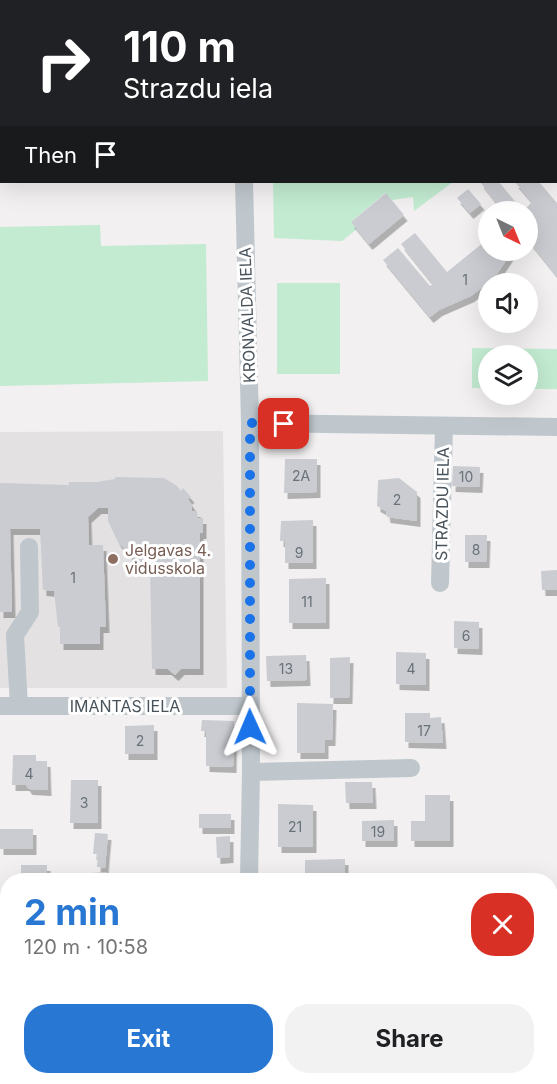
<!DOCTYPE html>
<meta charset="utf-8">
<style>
body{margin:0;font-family:Inter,sans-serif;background:#f2f2f2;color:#202124;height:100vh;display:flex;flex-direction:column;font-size:22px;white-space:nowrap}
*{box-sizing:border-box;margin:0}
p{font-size:20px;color:#757577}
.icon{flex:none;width:33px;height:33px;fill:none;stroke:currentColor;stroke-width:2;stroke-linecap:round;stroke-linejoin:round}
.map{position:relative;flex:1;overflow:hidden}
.panel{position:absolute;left:0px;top:873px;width:558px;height:212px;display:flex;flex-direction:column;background:#fff;border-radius:24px 24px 0 0;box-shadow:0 6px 24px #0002}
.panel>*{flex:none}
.hud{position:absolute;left:0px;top:0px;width:558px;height:183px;box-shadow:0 6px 24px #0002;background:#202124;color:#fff;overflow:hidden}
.needle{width:39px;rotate:137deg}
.fabs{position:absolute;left:478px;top:201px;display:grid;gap:12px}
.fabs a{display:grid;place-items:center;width:60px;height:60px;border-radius:50%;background:#fff;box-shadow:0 6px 24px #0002;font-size:30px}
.pin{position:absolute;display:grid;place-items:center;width:51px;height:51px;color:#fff;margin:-26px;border-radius:12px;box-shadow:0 3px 9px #0006}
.me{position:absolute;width:66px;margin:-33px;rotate:359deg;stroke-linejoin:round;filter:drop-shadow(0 0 4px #0008)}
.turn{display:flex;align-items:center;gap:21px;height:126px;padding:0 24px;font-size:27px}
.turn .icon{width:78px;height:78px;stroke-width:2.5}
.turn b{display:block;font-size:42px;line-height:51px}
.then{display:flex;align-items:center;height:57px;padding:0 24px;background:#0003;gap:12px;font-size:22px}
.round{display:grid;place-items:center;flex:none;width:63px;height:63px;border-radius:24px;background:#f2f2f2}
.head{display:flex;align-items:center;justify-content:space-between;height:102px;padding:0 24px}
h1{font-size:36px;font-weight:700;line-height:45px;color:#2878d3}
.cta{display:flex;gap:12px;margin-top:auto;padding:12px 24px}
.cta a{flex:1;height:69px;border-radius:24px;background:#2878d3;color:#fff;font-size:24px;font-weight:700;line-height:69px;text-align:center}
.cta a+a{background:#f2f2f2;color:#202124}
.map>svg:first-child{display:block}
.education{fill:#e3e1e1}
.green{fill:#c2ebd1}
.building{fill:#caccd2;filter:url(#shadow)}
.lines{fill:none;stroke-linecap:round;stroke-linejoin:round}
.minor{stroke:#bfc7cd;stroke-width:18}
.route{stroke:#1a73e8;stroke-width:10;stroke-dasharray:0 18}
.education-dot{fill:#8d6e63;stroke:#fff;stroke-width:2}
.labels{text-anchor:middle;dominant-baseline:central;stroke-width:6;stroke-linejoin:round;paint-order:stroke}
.number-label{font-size:14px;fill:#697179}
.street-label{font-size:16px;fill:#49535b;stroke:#fff}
.education-label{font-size:16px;fill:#785e54;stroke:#fff;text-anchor:start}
</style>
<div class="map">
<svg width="557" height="1084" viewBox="0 0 557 1084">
<defs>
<filter id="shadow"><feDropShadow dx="3.5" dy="6" stdDeviation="0" flood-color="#0004"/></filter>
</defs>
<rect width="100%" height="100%" fill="#f2f0f0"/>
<!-- education -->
<polygon class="education" points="223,431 227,688 0,688 0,432"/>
<!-- green -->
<g class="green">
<polygon points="0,0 40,1 2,2 0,140"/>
<polygon points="368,0 557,0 557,44 556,2"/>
<polygon points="273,182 453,182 414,211 413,197 392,200 385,193 351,222 357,229 342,241 274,238"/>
<polygon points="100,225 101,246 206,244 208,381 0,386 0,227"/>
<rect x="277" y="283" width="63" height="91"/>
<polygon points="472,348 557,349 557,389 528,389 528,356 489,356 489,388 472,388"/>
</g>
<!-- building -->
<g class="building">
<polygon points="480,182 499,182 523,211 532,202 515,182 539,182 557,203 557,276 528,240 528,212 504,212"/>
<polygon points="468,189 481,204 470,213 457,198"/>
<polygon points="386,193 404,215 369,244 351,222"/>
<polygon points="415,233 447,272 489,238 489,250 513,250 497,274 485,285 471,296 439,310 430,317 383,260 398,248 430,286 433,284 401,244"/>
<polygon points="285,459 317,459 317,492 284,493"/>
<polygon points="453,466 480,467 479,487 452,486"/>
<polygon points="115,477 164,478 177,486 181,491 183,488 191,497 188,499 192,505 192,511 197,511 198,518 203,518 203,533 200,533 200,669 181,669 175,675 168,669 152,669 150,563 139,564 118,542 108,521 108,508 98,508 88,517 89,545 103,545 106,627 100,627 100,644 60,644 60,627 58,627 54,591 43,590 40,529 10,529 12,612 0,612 0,483 69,485 69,482 96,482 115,479"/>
<polygon points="399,478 417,492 417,521 387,517 386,511 377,506 378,480"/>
<polygon points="313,520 313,563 285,563 285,541 280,541 281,521"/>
<polygon points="465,535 487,535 486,562 465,562"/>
<polygon points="557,570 557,590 542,590 541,571"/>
<polygon points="326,578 326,623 289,623 289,579"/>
<polygon points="454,621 479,622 479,649 454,648"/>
<polygon points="396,652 426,653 426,685 396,684"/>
<polygon points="306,655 307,680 267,681 266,656"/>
<polygon points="350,657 349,698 330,698 330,658"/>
<polygon points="297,703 333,704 332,740 325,740 325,753 297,753"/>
<polygon points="405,713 430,713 430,718 441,717 443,743 405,742"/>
<polygon points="202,720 234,721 233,767 206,766 206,731 201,731"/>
<polygon points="154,725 154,754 125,754 125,726"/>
<polygon points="13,755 36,755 36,761 47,761 48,790 29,789 26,785 12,785"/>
<polygon points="71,780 98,780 98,823 70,823"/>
<polygon points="345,782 372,782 373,803 346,803"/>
<polygon points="425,795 450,795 450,841 411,841 411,821 425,821"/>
<polygon points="278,804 313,805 313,847 278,847"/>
<rect x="199" y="814" width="32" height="14"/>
<polygon points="394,820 394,841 362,841 362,821"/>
<rect x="0" y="829" width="33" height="20"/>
<polygon points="95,833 108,834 105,868 97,867 98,854 93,854"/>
<polygon points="230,836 230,857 217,858 216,837"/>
<polygon points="345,859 345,880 305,880 305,860"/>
<rect x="21" y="865" width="26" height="14"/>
<polygon points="107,872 107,880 91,880 91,873"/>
<polygon points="4,897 8,903 8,913 0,918 0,899"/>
<polygon points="8,968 8,991 0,975 0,972"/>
<polygon points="120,1077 136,1077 129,1084 126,1084"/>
</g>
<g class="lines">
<!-- minor -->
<g class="minor">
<polyline points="239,0 239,2"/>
<polyline points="244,182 250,423 251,772 249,880"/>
<polyline points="250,423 557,427"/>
<polyline points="440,583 444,426"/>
<polyline points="0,706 250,706"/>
<polyline points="19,706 15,635 30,612 29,547"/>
<polyline points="251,772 411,768"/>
<polyline points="0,1031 8,1043"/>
<polyline points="29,1077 33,1084"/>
<polyline points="195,1084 199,1077"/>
</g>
</g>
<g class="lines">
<!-- route -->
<polyline class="route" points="250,727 250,423 284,424"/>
</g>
<!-- markers -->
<circle class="education-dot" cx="113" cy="559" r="6"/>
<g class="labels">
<!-- number labels -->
<g class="number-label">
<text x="465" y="279">1</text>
<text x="301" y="475">2A</text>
<text x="466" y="476">10</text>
<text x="397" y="499">2</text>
<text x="476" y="549">8</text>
<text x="299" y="552">9</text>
<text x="73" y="577">1</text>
<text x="307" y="601">11</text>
<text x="466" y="635">6</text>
<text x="286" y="668">13</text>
<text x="411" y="668">4</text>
<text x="424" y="730">17</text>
<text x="140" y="740">2</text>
<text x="29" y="773">4</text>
<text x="84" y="802">3</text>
<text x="295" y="826">21</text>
<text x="378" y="831">19</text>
</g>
<!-- street labels -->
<g class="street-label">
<text transform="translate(247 315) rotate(-92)">KRONVALDA IELA</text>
<text transform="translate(442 504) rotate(-89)">STRAZDU IELA</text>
<text x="125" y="706">IMANTAS IELA</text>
</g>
<!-- education labels -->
<g class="education-label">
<text x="125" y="550">Jelgavas 4.<tspan x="125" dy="18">vidusskola</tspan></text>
</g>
</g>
</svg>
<div class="fabs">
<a><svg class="needle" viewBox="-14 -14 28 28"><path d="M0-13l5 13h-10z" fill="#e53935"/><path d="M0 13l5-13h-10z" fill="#757577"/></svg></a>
<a><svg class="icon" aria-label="sound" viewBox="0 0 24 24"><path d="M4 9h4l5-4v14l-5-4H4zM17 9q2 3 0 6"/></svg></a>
<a><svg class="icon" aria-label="layers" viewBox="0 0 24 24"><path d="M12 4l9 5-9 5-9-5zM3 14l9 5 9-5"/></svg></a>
</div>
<div class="pin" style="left:284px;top:424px;background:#d93025"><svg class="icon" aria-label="arrive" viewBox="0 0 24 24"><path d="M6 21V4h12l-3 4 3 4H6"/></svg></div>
<svg class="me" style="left:250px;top:727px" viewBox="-20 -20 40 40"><path d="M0-17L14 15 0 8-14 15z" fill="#1a73e8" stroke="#fff" stroke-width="4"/></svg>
<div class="hud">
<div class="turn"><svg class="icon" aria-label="right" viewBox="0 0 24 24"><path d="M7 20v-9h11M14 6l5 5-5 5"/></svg><div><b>110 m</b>Strazdu iela</div></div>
<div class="then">Then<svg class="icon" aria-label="arrive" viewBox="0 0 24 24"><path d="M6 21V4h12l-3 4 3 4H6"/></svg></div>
</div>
<section class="panel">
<div class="head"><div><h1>2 min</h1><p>120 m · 10:58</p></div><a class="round" style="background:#d93025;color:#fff"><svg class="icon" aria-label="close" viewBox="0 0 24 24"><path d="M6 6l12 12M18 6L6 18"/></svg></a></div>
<div class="cta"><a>Exit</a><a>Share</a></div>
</section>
</div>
